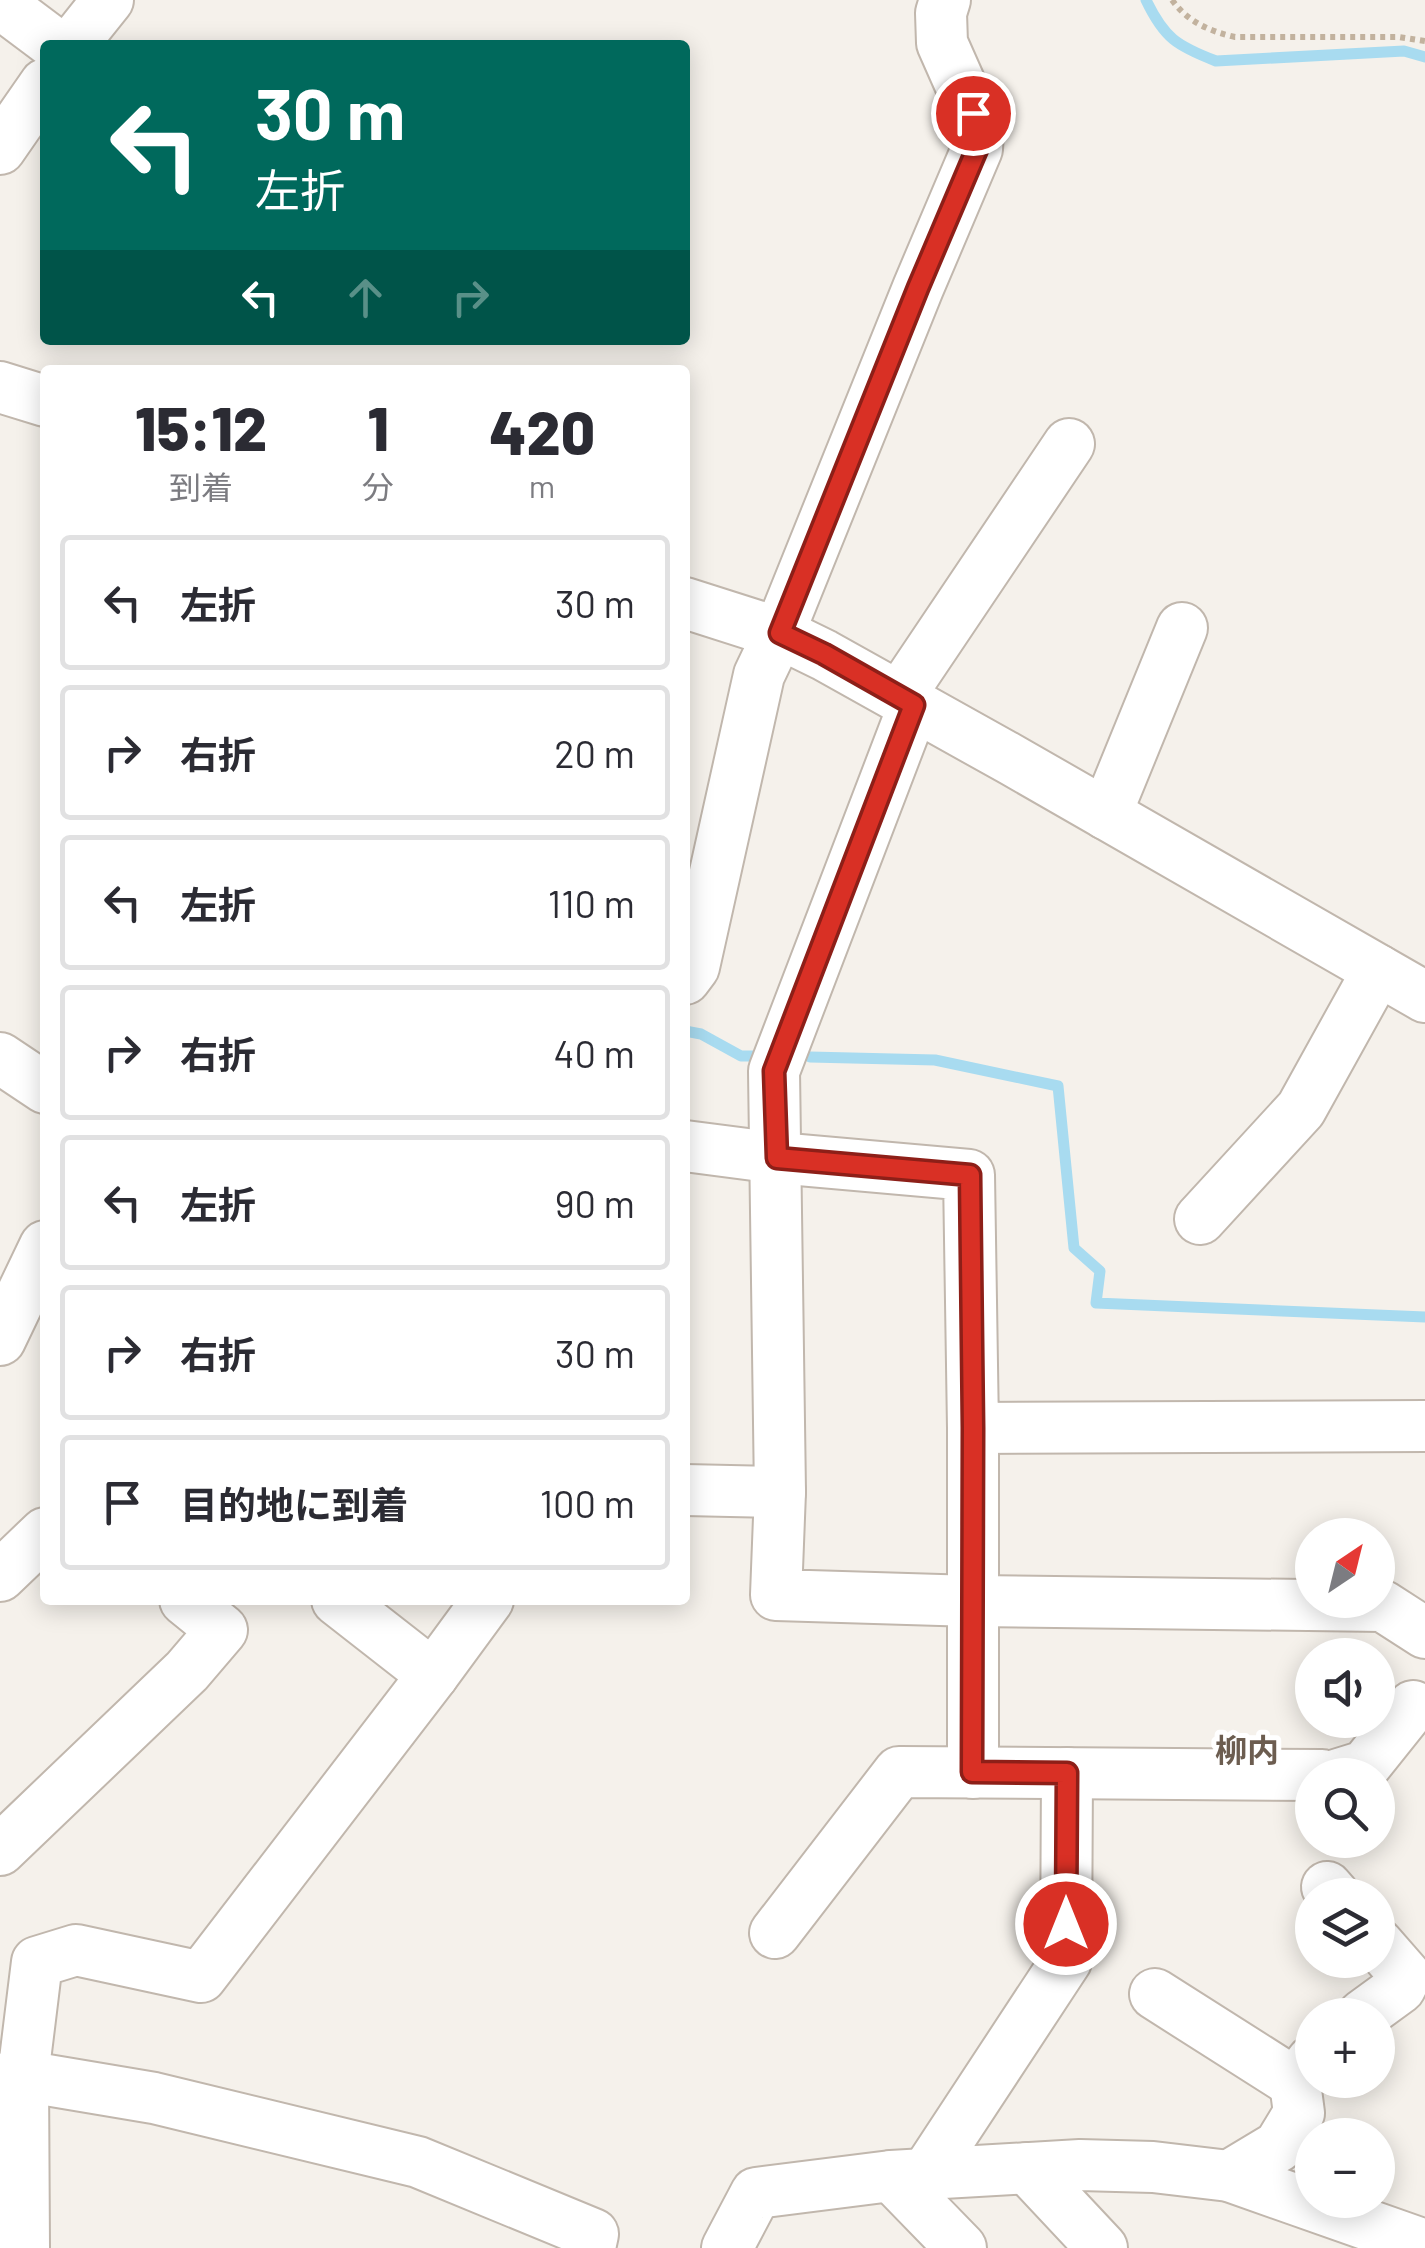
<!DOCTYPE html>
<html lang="ja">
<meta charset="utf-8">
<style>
body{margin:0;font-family:Barlow,"Noto Sans JP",sans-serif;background:#f7f7f7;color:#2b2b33;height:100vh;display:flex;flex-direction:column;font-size:38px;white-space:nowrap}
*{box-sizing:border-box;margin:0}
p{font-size:32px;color:#7c7c81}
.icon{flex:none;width:55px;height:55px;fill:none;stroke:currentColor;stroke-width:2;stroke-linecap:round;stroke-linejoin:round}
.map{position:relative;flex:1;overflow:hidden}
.sheet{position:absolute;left:40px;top:365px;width:650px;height:1240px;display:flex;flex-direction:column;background:#fff;border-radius:10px;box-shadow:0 5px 25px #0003}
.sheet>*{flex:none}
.guide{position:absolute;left:40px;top:40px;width:650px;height:305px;border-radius:10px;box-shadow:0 5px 25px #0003;background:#00695c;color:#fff;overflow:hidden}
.needle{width:65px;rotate:35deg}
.tools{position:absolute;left:1295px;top:1518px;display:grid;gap:20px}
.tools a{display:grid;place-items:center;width:100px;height:100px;border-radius:50%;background:#fff;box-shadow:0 5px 25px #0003;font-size:50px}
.pin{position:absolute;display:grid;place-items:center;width:85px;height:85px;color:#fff;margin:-42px;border:5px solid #fff;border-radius:50%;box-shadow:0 2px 10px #0007}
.me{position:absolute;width:110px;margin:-55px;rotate:0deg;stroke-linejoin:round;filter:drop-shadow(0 0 8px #0008)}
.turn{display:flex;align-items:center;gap:35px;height:210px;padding:0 50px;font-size:45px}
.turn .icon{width:130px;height:130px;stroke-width:2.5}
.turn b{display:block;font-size:70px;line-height:85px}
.lanes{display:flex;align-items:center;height:95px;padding:0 50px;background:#0003;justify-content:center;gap:50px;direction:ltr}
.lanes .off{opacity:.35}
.eta{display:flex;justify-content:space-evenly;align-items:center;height:170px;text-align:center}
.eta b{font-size:60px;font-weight:800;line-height:70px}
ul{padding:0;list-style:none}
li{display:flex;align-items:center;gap:30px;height:135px;margin:0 20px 15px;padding:0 30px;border:5px solid #e1e1e2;border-radius:10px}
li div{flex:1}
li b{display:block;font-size:38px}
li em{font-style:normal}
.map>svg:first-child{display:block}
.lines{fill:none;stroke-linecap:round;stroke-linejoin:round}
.stream{stroke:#a8dbf0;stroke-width:11}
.minor-casing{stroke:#c1b7ad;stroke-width:54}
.path{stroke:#c2b29e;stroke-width:6;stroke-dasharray:5 5;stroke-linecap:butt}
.minor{stroke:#fff;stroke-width:50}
.route-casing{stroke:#8d1f18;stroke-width:25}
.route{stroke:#d93025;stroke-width:18}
.labels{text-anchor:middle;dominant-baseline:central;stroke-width:10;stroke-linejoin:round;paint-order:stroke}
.quarter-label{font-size:32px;font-weight:bold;fill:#6c5d50;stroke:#fff}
</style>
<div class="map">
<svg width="1425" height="2248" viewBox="0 0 1425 2248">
<rect width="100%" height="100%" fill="#f5f1eb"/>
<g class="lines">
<!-- stream -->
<g class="stream">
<path d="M1146 0C1164 38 1177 46 1216 61L1404 51 1425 57"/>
<polyline points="685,1031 701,1034 741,1056 761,1056"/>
<polyline points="810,1057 935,1060 1058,1086 1074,1248 1100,1271 1096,1303 1425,1317"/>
</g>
<defs>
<g id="minor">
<polyline points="0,3 56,45"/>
<polyline points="72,45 108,0"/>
<polyline points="0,149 45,84"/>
<polyline points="0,387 45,401"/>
<polyline points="685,603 779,633 824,655 1012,760 1425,997"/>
<polyline points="899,697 1069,444"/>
<polyline points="914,705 774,1071 780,1492 776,1595 973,1601 1383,1606 1425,1633"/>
<polyline points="1106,814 1182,628"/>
<polyline points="685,979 694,967 759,675 779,633 918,288 977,149 978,133 973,113 942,43 941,13 945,0"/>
<polyline points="0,1058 45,1088"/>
<polyline points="685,1146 777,1158 969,1175 973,1428 1425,1426"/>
<polyline points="1200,1219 1301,1109 1378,970"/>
<polyline points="0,1340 45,1246"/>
<polyline points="685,1490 780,1492"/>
<polyline points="0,1576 45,1533"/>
<polyline points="337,1600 433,1675"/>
<polyline points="973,1773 973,1428"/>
<polyline points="1336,1775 1365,1766 1413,1706"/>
<polyline points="0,1850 187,1671 222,1630 185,1600"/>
<polyline points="1327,1887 1334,1895"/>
<polyline points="775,1933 899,1772 1322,1775"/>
<polyline points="1155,1994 1295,2083"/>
<polyline points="1363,2015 1400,1988 1406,1976 1378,1944"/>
<polyline points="0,2079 23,2076 154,2098 418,2162 593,2234 590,2248"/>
<polyline points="1027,2168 1102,2248"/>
<polyline points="926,2174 1066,1961 1067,1773"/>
<polyline points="891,2176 961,2248"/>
<polyline points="1229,2176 1279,2146 1299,2113 1295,2083 1312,2061"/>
<polyline points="24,2248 23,2076 37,1962 76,1950 201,1977 433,1675 488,1600"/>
<polyline points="727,2248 756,2193 891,2176 1080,2165 1153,2167 1229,2176 1425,2245"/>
</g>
</defs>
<!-- minor casing -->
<use href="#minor" class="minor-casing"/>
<!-- path -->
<path class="path" d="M1172 0C1188 22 1209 31 1235 37H1399L1425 41"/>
<!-- minor -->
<use href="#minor" class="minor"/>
</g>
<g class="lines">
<defs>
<polyline id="route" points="973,113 978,133 977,149 918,288 780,633 824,654 914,705 774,1071 777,1158 970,1175 973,1428 972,1772 1067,1773 1066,1924"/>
</defs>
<!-- route casing -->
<use href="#route" class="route-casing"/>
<!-- route -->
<use href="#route" class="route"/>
</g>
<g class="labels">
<!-- quarter labels -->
<g class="quarter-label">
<text x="1247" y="1749">柳内</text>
</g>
</g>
</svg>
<div class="tools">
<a><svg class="needle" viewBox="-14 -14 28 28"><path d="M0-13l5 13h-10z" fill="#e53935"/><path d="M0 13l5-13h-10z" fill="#7c7c81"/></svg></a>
<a><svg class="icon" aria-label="sound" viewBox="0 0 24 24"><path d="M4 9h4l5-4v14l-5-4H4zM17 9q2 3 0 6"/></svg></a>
<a><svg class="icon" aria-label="search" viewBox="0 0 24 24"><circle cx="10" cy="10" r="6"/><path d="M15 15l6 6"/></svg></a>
<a><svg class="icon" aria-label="layers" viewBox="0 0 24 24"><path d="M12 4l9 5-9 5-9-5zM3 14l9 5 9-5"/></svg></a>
<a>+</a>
<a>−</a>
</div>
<div class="pin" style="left:973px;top:113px;background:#d93025"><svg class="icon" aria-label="arrive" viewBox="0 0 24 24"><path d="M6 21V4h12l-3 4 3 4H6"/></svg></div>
<svg class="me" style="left:1066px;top:1924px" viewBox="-20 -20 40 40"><circle r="17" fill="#d93025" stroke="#fff" stroke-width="3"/><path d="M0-11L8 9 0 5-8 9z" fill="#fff"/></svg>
<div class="guide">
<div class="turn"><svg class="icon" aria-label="left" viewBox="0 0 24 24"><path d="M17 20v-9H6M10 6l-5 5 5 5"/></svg><div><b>30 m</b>左折</div></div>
<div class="lanes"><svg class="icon" aria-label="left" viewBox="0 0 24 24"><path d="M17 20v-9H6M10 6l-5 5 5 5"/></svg><svg class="icon off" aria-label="ahead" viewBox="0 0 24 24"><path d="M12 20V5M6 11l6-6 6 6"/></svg><svg class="icon off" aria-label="right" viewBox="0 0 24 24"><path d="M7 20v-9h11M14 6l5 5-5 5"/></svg></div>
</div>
<section class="sheet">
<div class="eta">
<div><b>15:12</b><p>到着</p></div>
<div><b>1</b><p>分</p></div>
<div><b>420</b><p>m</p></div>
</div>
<ul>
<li><svg class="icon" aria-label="left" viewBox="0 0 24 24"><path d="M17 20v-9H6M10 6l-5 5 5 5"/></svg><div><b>左折</b></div><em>30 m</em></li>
<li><svg class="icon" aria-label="right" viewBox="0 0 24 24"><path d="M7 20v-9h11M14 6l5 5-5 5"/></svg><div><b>右折</b></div><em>20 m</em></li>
<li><svg class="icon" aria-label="left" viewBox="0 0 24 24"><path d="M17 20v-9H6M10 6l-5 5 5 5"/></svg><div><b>左折</b></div><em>110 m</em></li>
<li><svg class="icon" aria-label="right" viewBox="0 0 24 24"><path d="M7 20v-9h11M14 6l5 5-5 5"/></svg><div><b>右折</b></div><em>40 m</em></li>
<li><svg class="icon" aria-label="left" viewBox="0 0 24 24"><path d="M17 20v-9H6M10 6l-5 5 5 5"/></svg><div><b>左折</b></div><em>90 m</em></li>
<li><svg class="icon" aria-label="right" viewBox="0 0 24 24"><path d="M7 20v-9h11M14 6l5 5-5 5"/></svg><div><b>右折</b></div><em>30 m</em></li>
<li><svg class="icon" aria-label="arrive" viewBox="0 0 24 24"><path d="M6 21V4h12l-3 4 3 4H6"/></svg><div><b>目的地に到着</b></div><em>100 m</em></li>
</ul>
</section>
</div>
